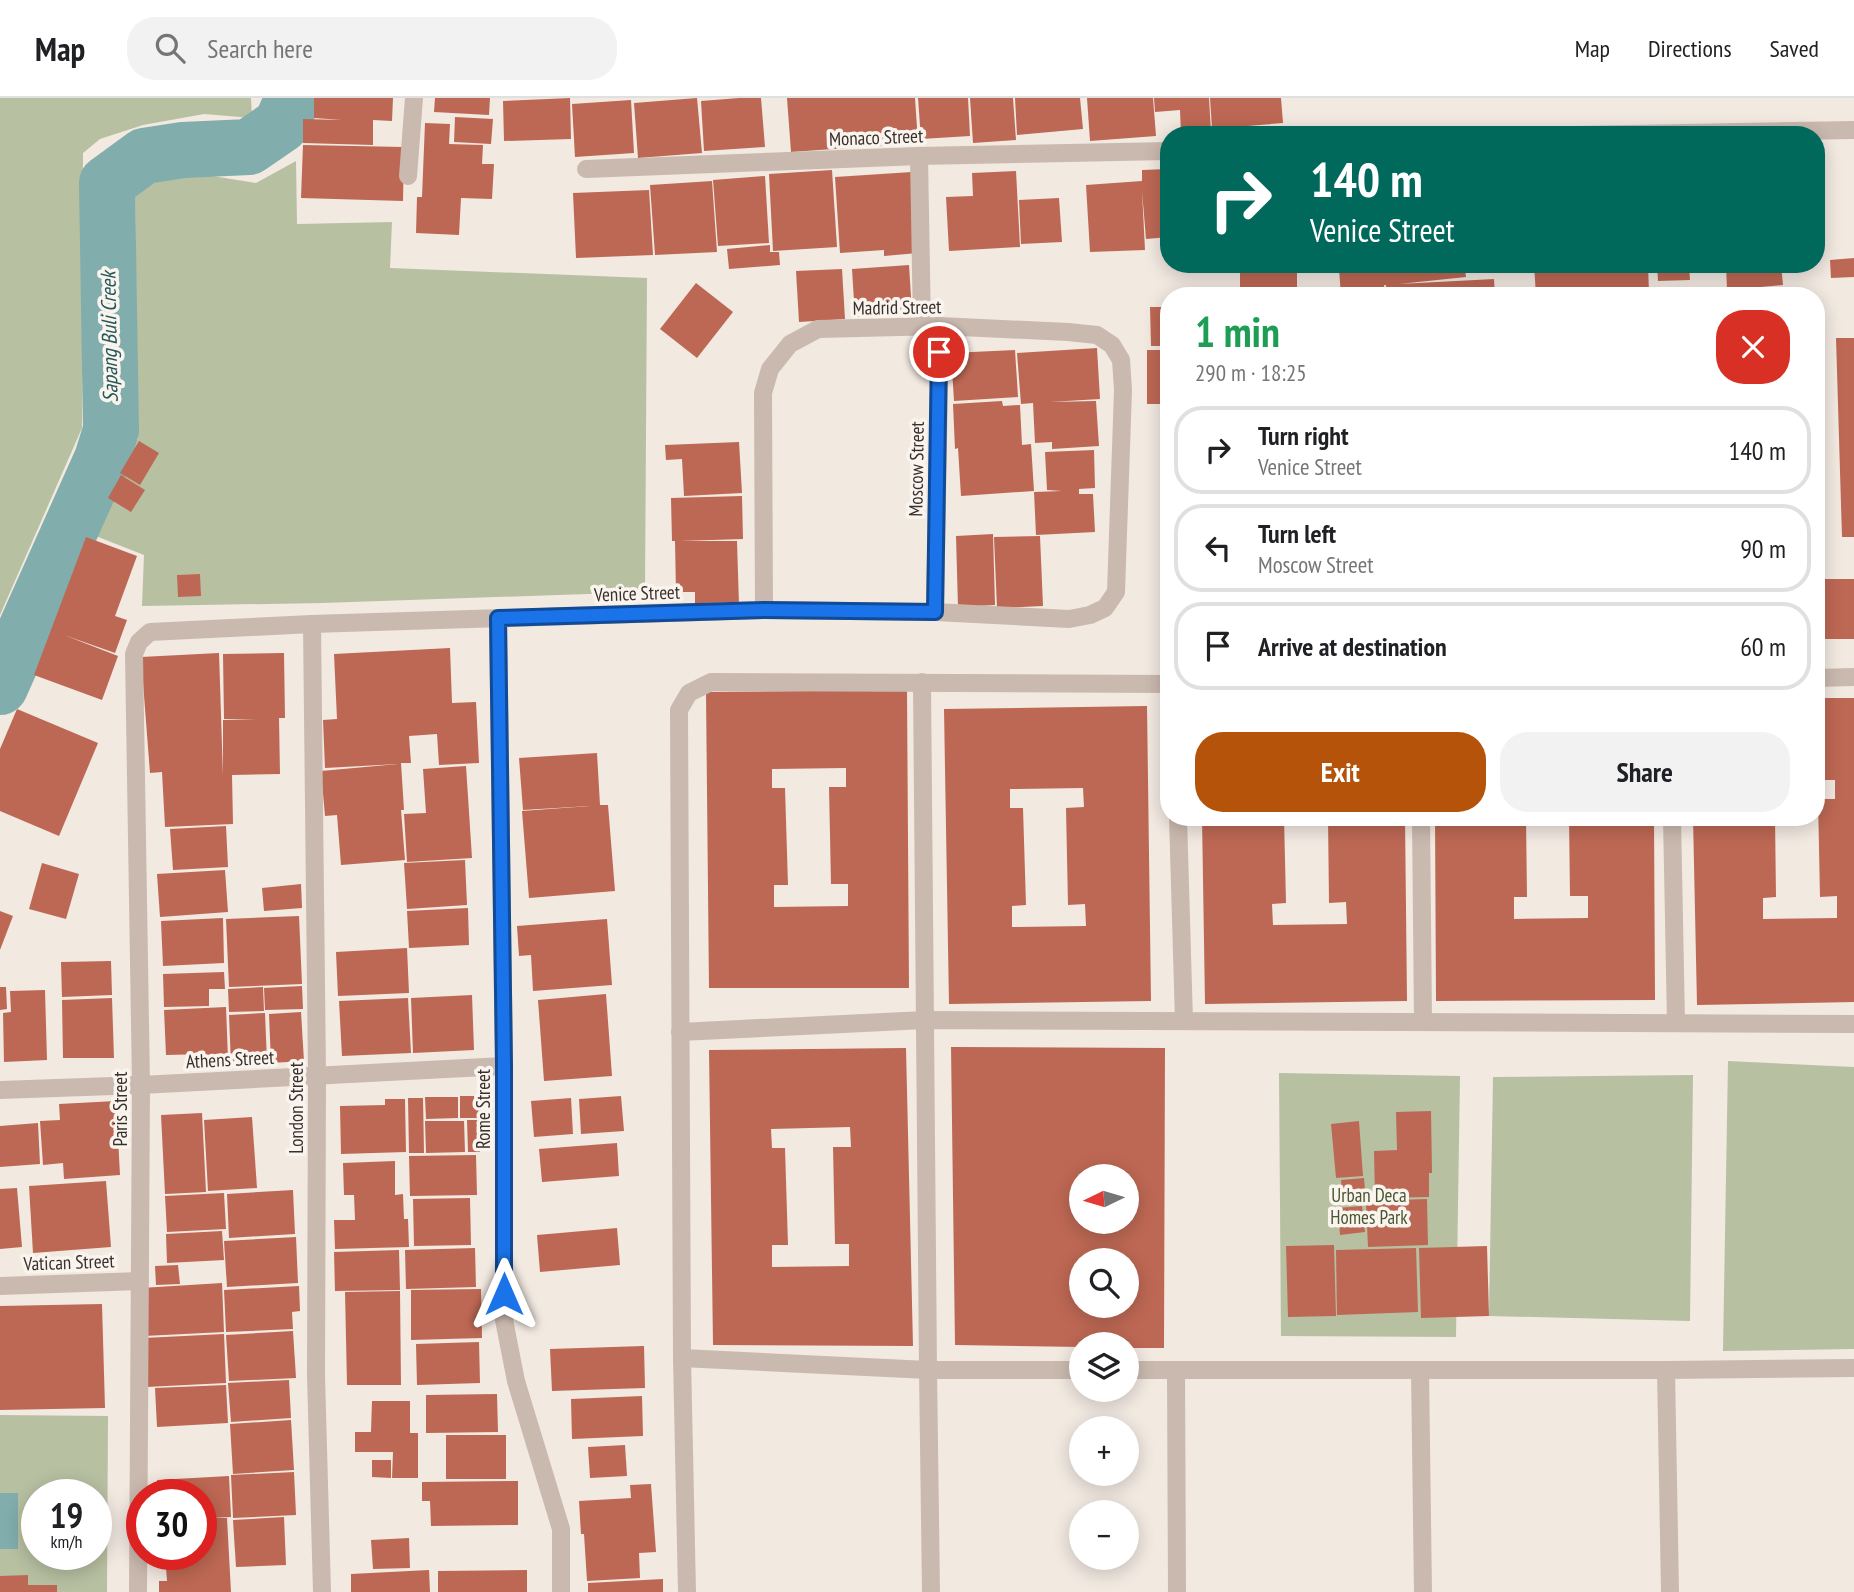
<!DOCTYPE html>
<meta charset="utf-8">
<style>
body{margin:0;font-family:"PT Sans Narrow",sans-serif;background:#f2f2f2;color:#202124;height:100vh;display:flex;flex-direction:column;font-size:26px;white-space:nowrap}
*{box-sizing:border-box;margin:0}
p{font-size:23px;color:#757577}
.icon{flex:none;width:38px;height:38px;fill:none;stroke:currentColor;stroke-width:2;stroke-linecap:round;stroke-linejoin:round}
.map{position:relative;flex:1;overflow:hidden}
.sheet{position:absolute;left:1160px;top:189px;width:665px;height:539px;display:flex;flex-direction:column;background:#fff;border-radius:28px;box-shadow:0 4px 18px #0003}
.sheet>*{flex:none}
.hud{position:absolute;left:1160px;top:28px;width:665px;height:147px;border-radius:28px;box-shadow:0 4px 18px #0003;background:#00695c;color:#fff;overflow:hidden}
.needle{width:46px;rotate:265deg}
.tools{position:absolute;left:1069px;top:1066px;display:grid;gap:14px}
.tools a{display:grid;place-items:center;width:70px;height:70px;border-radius:50%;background:#fff;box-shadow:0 4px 18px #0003;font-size:35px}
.speed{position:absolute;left:21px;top:1381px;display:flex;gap:14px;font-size:35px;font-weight:700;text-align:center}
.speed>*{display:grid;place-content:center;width:91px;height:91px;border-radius:50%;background:#fff;box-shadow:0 4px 18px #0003;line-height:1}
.speed small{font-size:18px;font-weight:400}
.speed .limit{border:10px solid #d22;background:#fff;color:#111}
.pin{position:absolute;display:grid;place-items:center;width:60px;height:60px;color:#fff;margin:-30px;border:4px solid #fff;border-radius:50%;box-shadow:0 2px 7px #0007}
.me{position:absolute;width:77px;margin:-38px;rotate:0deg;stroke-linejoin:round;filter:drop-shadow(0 0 5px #0008)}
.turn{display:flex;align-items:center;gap:24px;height:147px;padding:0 35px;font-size:32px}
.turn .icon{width:91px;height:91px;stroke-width:2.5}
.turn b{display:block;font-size:49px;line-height:60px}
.round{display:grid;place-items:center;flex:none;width:74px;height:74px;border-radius:28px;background:#f2f2f2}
.summary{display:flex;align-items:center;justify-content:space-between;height:119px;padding:0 35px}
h1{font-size:42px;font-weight:800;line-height:52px;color:#1e9e55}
.action{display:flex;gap:14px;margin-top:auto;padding:14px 35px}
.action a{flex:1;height:80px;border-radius:28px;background:#b45309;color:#fff;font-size:28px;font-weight:800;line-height:80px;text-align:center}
.action a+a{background:#f2f2f2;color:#202124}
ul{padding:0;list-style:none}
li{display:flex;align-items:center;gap:21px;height:88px;margin:0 14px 10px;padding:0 21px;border:4px solid #e0e0e0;border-radius:28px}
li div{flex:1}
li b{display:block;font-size:26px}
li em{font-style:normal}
header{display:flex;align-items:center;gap:42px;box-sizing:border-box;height:98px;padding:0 35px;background:#fff;border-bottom:2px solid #e0e0e0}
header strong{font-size:33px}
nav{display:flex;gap:38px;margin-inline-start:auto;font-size:24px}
.search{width:490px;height:63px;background:#f2f2f2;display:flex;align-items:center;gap:18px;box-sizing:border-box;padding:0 24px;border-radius:28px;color:#757577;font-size:26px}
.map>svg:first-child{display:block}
.green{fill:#b8c0a2;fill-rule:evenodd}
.water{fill:#82adad}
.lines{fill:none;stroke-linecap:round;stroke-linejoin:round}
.river{stroke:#82adad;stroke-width:56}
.building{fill:#bd6854;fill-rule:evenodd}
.minor{stroke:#cab9ae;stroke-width:18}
.route-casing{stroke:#114b97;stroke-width:18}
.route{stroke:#1a73e8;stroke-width:12}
.labels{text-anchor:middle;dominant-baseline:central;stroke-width:7;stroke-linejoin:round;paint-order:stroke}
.street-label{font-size:19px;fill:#392f2c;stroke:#faf4ee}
.park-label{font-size:19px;fill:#4a5531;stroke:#faf4ee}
.water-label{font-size:21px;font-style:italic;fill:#245758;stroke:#faf4ee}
</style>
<header>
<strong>Map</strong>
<div class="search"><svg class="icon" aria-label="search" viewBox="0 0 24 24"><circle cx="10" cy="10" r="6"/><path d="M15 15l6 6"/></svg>Search here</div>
<nav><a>Map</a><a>Directions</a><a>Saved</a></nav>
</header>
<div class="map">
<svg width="1854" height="1494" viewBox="0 0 1854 1494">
<rect width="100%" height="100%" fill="#f2e9e1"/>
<!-- green -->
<g class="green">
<polygon points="0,0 251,0 252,20 204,16 143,27 100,41 83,55 82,330 0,517"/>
<polygon points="296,63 297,126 392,124 390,170 647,180 645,494 323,505 142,508 144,457 83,433 138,341 135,93 181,73 256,85"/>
<polygon points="1728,963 1854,969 1854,1251 1723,1253"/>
<polygon points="1279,975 1460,978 1456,1239 1281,1238"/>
<polygon points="1693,977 1690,1223 1489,1218 1493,979"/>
<path d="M0 1317 108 1318 107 1494H0ZM37 1396H96V1456H37Z"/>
</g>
<!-- water -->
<rect class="water" x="0" y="1395" width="18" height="56"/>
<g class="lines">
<!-- river -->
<polyline class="river" points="0,589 102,361 111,332 107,85 144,58 183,52 249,49 281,27 293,0"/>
</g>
<!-- building -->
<g class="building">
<polygon points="314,0 393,0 392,23 373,22 373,47 303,45 303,21 342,22 314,20"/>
<polygon points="435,0 490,0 489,17 434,14"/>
<polygon points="570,0 571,41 504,43 503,3"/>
<polygon points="697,0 702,55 638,60 634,5"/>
<polygon points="739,0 761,0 765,49 704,53 701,3"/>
<polygon points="787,0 915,0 918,45 791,54"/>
<polygon points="918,0 968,0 970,38 921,41"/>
<polygon points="970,0 1013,0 1016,42 973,45"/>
<polygon points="1015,0 1080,0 1083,31 1017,37"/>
<polygon points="1087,0 1153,0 1156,38 1090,43"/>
<polygon points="1154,0 1209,0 1211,34 1181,36 1180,12 1155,14"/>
<polygon points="1210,0 1281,0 1283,25 1212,31"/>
<polygon points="631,2 634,55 575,59 572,6"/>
<polygon points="455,19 493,21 491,46 454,44"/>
<polygon points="425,25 450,26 449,46 483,47 482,66 494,66 492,101 461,100 459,137 416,135 417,99 422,99"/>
<polygon points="303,47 404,49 403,103 301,100"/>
<polygon points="1169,71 1169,139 1146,141 1142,93 1145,152 1090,154 1086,87 1142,83 1142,72"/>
<polygon points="832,72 837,149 773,153 769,76"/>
<polygon points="1016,73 1020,149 949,153 946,99 973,98 972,75"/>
<polygon points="912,74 918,155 884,158 884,152 840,155 835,79"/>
<polygon points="765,78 769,145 718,148 713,82"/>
<polygon points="712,83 717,154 655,157 650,87"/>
<polygon points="649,92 653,157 576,160 573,95"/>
<polygon points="1059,100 1062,144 1021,146 1019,102"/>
<polygon points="770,147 770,154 779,154 780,167 729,171 727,151"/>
<polygon points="1854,160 1854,179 1831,180 1830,162"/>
<polygon points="1251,166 1301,166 1302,171 1254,174 1297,174 1297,198 1240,198 1240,175 1251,175"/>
<polygon points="1384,166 1495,166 1495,171 1465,172 1466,179 1399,186 1494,181 1495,198 1387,198 1386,187 1384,187 1385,198 1341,198 1339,171 1384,168"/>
<polygon points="1534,166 1648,166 1649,195 1602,198 1536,198"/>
<polygon points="1657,166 1689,166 1690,182 1658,183"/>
<polygon points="1726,166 1781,166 1783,187 1727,192"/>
<polygon points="909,167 912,215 855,219 852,171"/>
<polygon points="842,171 845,221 799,224 796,173"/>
<polygon points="696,185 733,214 697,260 660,231"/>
<polygon points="1150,209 1169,209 1169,248 1151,248"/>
<polygon points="1836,240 1854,240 1854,439 1842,439"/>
<polygon points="1097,250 1100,301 1050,304 1096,303 1099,348 1052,351 1052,344 1035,345 1033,305 1021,306 1017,255"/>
<polygon points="1015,252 1018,299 954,303 951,255"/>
<rect x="1147" y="252" width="22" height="54"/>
<polygon points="1002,303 1003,308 1020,307 1022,347 1031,346 1034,393 961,398 958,350 955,351 953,306"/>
<polygon points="139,343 159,355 140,387 120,375"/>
<polygon points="739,344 742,395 684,398 682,361 666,362 665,347"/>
<polygon points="1094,352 1095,390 1079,391 1079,396 1093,396 1095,434 1036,437 1034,394 1062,393 1047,392 1045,354"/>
<polygon points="121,377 145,392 131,414 108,400"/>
<polygon points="742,398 743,441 680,443 737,443 739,507 695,508 695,494 676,494 675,443 672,443 671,400"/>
<polygon points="993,436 995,507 958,509 956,438"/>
<polygon points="1040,438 1043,508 997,510 994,439"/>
<polygon points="86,439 137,458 115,518 127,522 115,555 64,537 118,558 102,602 34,577"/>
<polygon points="200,476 201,498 178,499 177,477"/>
<polygon points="1824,481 1854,481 1854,541 1825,541"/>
<polygon points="450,550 452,605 476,604 479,665 439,667 437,636 409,638 411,665 401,665 404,712 401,712 405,762 341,767 337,717 325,718 321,673 398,666 325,670 323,622 337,621 334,556"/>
<polygon points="219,555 223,678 223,622 257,622 224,621 223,556 284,555 285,620 279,620 280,676 232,677 233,726 165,729 162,674 150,675 141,559"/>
<path d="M907 592 909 890H709L706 594ZM846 670V689H829L831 786H848V808L774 809V787H788L785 690H772V671Z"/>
<polygon points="1816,600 1854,600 1854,904 1697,907 1693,719 1775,719 1776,799 1763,800 1763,821 1837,820 1837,798 1820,799 1818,701 1835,701 1835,682 1816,682"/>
<path d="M1147 608 1151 903 949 906 944 611ZM1083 690 1084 709 1066 710 1068 807 1085 806 1086 828 1012 829V808L1026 807 1023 710H1010V691Z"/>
<polygon points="17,611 98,645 59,738 0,713 0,651"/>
<polygon points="597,655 600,707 608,707 615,793 529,800 522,713 590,708 523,712 519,660"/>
<polygon points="466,668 472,760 407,764 404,716 426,715 423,671"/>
<polygon points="1202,719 1284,719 1286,805 1272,806 1273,827 1347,826 1346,804 1329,805 1328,719 1405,719 1407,903 1205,906"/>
<polygon points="1435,719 1526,719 1527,799 1514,799 1514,821 1588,820 1588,798 1570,798 1569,719 1654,719 1655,902 1436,903"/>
<polygon points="226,728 228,769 173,772 170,731"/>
<polygon points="465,762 467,807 407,811 404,765"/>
<polygon points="42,765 79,776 66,821 29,811"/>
<polygon points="225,772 228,814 160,819 157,776"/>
<polygon points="301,786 302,810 264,813 262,790"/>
<polygon points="468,810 469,847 409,850 407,813"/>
<polygon points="0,813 13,818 0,852"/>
<polygon points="299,818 302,886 229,889 226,821"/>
<polygon points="223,820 224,865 163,868 161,823"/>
<polygon points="607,821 612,887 533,893 531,857 519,858 517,828"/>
<polygon points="407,850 409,895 338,898 336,854"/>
<polygon points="111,863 112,897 62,899 61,864"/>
<polygon points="224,874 225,891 209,891 209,908 164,909 163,876"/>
<polygon points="302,888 303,911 265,912 264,890"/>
<polygon points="0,889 6,889 7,911 0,912"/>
<polygon points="263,889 264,913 229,914 228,891"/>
<polygon points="45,892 47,962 4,964 3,915 11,914 10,893"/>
<polygon points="606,896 612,978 544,983 538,902"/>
<polygon points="472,897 474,952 413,955 411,900"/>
<polygon points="112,900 114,960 63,960 62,902"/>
<polygon points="408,900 411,955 342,958 339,903"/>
<polygon points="226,909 228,961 206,962 206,956 166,957 164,912"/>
<polygon points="301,914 304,963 271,965 269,916"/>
<polygon points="265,915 267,964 231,966 229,917"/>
<path d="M951 949 1165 950 1164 1250H1127V1246H1082V1249L955 1247ZM1082 1078H1127V1124H1082ZM1082 1162H1127V1208H1082Z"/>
<path d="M906 950 913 1248 713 1247 709 952ZM850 1029 851 1049H833L835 1146H849V1168L772 1169V1147H788L785 1050H772L771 1031Z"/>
<rect x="460" y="998" width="21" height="22"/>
<polygon points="621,998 624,1033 581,1036 579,1001"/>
<polygon points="425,999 458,999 458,1020 426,1021"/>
<polygon points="408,1000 423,1000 424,1055 409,1055"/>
<polygon points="571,1000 573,1036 534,1039 531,1003"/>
<polygon points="385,1001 405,1001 406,1054 341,1056 340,1008 385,1007"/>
<polygon points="116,1003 120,1077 64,1081 63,1065 43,1067 40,1023 60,1022 59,1006"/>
<polygon points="1431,1013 1432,1075 1429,1075 1429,1099 1375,1100 1374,1053 1397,1052 1396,1014"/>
<polygon points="202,1015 206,1094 165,1096 161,1017"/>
<polygon points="252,1019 257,1090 208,1093 204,1022"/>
<polygon points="467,1022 479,1022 480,1054 468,1054"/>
<polygon points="425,1023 464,1023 465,1054 426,1055"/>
<polygon points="1359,1023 1363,1078 1336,1080 1331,1026"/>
<polygon points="38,1025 40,1066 0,1069 0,1028"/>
<polygon points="617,1045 619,1078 542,1084 539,1051"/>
<polygon points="476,1057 477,1097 410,1098 409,1058"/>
<polygon points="395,1063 395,1097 403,1096 404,1121 408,1121 409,1149 335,1151 334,1122 355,1122 354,1097 344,1097 343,1065"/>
<polygon points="1364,1080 1366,1103 1427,1101 1428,1147 1368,1149 1366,1105 1343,1107 1341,1082"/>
<polygon points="106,1083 111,1149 33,1155 29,1088"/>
<polygon points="17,1090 22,1149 0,1151 0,1091"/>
<polygon points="293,1092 295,1136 229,1140 227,1096"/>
<polygon points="224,1095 226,1131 167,1134 165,1098"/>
<polygon points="470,1100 471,1147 414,1148 413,1101"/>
<polygon points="1362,1108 1365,1134 1340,1137 1338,1110"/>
<polygon points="617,1130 620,1167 540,1174 537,1137"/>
<polygon points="222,1133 224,1162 167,1165 166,1136"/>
<polygon points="296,1139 298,1185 227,1189 224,1143"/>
<polygon points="1334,1147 1336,1218 1288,1219 1286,1148"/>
<polygon points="1487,1148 1489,1218 1421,1220 1419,1150"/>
<polygon points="475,1150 476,1189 406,1191 405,1152"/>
<polygon points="1416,1150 1418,1214 1337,1217 1336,1152"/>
<polygon points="399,1152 400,1192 335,1193 334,1154"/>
<polygon points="178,1167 180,1186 156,1187 155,1168"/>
<polygon points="222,1185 224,1234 144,1238 141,1190"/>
<polygon points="299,1188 300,1213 292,1214 293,1231 226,1234 224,1192"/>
<polygon points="481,1191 482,1240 411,1242 411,1192"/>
<polygon points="400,1193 401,1287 347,1287 345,1194"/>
<polygon points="102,1206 105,1310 0,1312 0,1208"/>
<polygon points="293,1233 296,1280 229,1283 226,1237"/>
<polygon points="224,1236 226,1285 146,1289 144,1240"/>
<polygon points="479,1244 480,1285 417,1287 416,1246"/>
<polygon points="644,1248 645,1290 552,1293 550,1251"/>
<polygon points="289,1282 291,1320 231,1324 228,1285"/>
<polygon points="226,1287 228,1325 157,1329 155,1290"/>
<polygon points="497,1296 498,1334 426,1335 426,1297"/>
<polygon points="642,1298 643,1338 572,1341 571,1301"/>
<polygon points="372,1303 410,1303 410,1335 418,1335 418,1380 392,1380 393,1354 355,1354 355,1334 371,1334"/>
<polygon points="291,1322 294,1372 233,1376 230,1326"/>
<rect x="446" y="1337" width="60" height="44"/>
<polygon points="625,1347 627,1378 590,1380 588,1349"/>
<polygon points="372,1362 391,1362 391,1380 372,1379"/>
<polygon points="294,1374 296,1417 233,1420 231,1377"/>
<polygon points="229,1378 231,1419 209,1420 227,1420 231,1494 159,1494 159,1483 167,1483 165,1456 201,1456 201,1429 204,1428 204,1420 201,1420 201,1396 158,1396 157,1382"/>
<polygon points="518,1383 518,1427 431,1428 430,1403 422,1403 422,1384"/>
<polygon points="651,1386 656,1454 639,1455 640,1480 587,1483 584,1436 581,1436 579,1403 631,1400 630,1387"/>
<polygon points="284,1419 286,1467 236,1469 233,1422"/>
<polygon points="409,1440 410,1470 373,1471 371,1442"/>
<polygon points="429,1472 430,1494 351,1494 351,1476"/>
<polygon points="527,1472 527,1494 438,1494 438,1473"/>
<polygon points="28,1477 28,1487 57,1487 57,1494 0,1494 0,1478"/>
<polygon points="663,1481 663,1494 588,1494 588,1485"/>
</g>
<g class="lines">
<!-- minor -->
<g class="minor">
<polyline points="1575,37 1854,32"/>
<polyline points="919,58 922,229"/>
<polyline points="586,71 919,58 1169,53"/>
<polyline points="408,78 414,0"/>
<polyline points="935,514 940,228"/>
<polyline points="498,520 504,968 504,1222 516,1283 561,1431 561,1494"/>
<polyline points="312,526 317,977 316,1277 322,1494"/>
<polyline points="1816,580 1854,579"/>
<polyline points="922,584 928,1272 931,1494"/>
<polyline points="1178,719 1184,923"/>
<polyline points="1421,719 1423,924"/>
<polyline points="1672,719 1676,925"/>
<polyline points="680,934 925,922 1854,926"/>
<polyline points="0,992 141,987 504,968"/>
<polyline points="0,1188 140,1183"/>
<polyline points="682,1260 928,1272 1082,1272"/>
<polyline points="1127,1272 1666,1272 1854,1270"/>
<polyline points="1176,1272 1177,1494"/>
<polyline points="1420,1272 1423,1494"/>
<polyline points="1666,1272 1670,1494"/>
<polyline points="138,1494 141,987 134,556 139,544 150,534 312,526 764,512 935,514 1069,521 1090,517 1105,510 1116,494 1123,292 1121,262 1112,247 1097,237 1068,234 940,228 818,231 790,246 770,271 763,295 764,512"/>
<polyline points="687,1494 682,1260 679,612 689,595 711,584 1169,586"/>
</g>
</g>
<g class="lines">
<defs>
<polyline id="route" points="504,1196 504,968 498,520 764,512 935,514 939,254"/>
</defs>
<!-- route casing -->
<use href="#route" class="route-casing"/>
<!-- route -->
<use href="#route" class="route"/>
</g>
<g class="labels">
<!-- street labels -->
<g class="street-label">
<text transform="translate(876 39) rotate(-2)">Monaco Street</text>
<text transform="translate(897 209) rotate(-1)">Madrid Street</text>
<text transform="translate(916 371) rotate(-89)">Moscow Street</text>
<text transform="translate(637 495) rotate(-2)">Venice Street</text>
<text transform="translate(230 961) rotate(-3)">Athens Street</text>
<text transform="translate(296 1010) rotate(-90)">London Street</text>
<text transform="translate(120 1011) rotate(-90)">Paris Street</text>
<text transform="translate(483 1011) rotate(-90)">Rome Street</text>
<text transform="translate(69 1164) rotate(-2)">Vatican Street</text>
</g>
<!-- park labels -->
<g class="park-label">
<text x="1369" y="1097">Urban Deca<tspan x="1369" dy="22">Homes Park</tspan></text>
</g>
<!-- water labels -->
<g class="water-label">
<text transform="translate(109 239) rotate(-91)">Sapang Buli Creek</text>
</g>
</g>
</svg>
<div class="tools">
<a><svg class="needle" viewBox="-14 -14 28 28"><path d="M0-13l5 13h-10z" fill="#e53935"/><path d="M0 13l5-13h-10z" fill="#757577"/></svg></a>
<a><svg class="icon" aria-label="search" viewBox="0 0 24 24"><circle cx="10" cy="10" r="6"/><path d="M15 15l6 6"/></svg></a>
<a><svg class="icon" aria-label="layers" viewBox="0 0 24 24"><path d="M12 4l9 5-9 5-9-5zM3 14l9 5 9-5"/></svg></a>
<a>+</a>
<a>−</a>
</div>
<div class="speed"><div>19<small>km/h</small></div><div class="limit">30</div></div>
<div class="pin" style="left:939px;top:254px;background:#d93025"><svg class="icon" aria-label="arrive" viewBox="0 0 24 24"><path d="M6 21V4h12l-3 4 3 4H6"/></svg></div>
<svg class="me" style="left:504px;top:1196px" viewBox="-20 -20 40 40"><path d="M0-17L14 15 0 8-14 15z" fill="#1a73e8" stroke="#fff" stroke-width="4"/></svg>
<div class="hud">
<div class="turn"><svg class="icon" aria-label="right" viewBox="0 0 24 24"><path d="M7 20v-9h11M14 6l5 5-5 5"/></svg><div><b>140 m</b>Venice Street</div></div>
</div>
<section class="sheet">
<div class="summary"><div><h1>1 min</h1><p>290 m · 18:25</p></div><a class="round" style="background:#d93025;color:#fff"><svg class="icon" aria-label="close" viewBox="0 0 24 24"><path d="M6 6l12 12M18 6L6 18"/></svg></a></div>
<ul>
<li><svg class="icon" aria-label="right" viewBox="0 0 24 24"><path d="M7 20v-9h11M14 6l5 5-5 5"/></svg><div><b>Turn right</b><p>Venice Street</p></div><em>140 m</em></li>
<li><svg class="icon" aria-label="left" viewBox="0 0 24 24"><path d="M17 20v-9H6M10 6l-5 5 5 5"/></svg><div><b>Turn left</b><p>Moscow Street</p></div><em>90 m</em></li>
<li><svg class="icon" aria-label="arrive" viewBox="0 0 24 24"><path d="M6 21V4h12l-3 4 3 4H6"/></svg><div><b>Arrive at destination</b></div><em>60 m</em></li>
</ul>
<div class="action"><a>Exit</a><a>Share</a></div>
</section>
</div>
